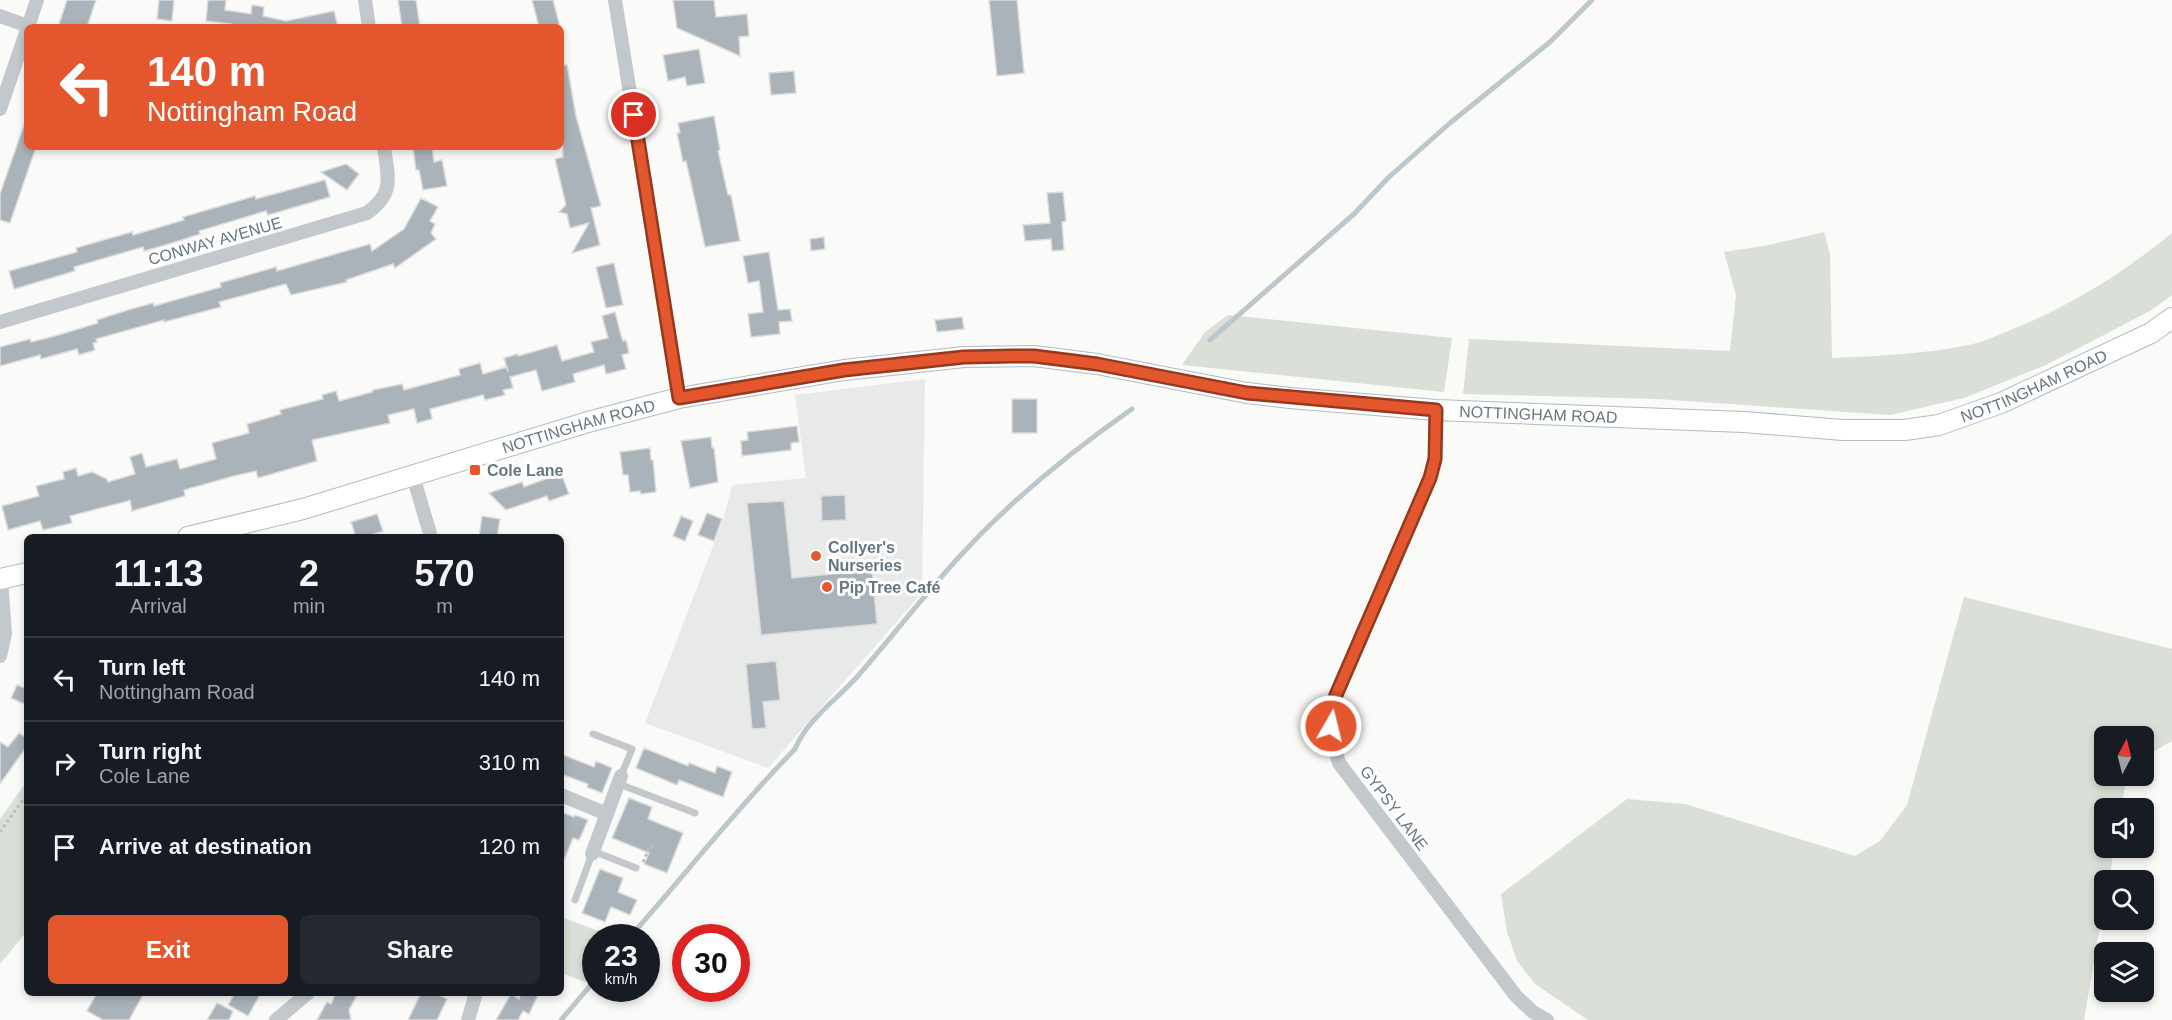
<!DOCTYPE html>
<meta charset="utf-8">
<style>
body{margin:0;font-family:Helvetica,sans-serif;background:#242831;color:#f1f3f6;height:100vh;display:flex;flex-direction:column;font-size:22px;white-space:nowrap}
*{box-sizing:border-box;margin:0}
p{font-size:20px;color:#9ea1a6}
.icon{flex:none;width:33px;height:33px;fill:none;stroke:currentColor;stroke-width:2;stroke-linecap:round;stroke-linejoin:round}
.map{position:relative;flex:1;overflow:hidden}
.details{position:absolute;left:24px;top:534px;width:540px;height:462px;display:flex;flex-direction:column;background:#171b24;border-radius:9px;box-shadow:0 3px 9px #0003}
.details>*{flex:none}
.top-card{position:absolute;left:24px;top:24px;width:540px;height:126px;border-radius:9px;box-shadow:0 3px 9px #0003;background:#e4572e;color:#fff;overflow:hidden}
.needle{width:39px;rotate:7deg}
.tools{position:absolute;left:2094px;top:726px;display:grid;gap:12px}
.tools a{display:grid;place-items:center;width:60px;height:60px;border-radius:9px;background:#171b24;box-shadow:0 3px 9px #0003;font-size:30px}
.speed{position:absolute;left:582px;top:924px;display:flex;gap:12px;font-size:30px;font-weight:700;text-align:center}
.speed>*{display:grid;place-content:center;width:78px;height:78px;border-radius:50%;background:#171b24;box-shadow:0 3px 9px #0003;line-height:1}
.speed small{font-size:15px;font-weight:400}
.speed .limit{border:9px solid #d22;background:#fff;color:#111}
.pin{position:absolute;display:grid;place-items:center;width:51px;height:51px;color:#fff;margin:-26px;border:3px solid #fff;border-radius:50%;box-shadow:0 2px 6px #0007}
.me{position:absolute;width:66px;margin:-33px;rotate:8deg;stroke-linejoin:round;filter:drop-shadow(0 0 4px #0008)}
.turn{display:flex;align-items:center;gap:21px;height:126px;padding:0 24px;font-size:27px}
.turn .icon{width:78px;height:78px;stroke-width:2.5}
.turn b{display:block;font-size:42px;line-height:51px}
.eta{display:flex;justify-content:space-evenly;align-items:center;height:102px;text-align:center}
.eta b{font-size:36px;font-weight:600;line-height:42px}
.action{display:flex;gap:12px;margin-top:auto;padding:12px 24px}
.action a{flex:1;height:69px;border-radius:9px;background:#e4572e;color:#fff;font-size:24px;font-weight:600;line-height:69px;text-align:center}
.action a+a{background:#242831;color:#f1f3f6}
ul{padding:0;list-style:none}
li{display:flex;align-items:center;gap:18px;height:84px;padding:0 24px;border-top:2px solid #363941}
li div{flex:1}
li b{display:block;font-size:22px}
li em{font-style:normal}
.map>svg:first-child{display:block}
.built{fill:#e8e9e9}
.green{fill:#dadfd7}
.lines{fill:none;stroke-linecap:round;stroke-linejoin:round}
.stream{stroke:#bbc7cb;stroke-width:5}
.building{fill:#aab3b9;stroke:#dcdcda;stroke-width:1.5}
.secondary-casing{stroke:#b3babf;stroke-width:22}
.path{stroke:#bbbfc2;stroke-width:3;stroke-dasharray:3 3;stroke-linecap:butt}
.lane{stroke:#c3c8cc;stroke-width:7}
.street{stroke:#c3c8cc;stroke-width:14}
.secondary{stroke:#fff;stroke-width:20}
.route-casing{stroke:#94391e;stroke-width:15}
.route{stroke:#e4572e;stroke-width:10}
.poi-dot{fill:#e4572e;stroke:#fff;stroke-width:2}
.labels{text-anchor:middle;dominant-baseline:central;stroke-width:6;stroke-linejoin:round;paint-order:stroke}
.street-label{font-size:16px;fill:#657683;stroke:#fff}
.poi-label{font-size:16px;font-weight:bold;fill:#657683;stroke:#fff;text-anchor:start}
</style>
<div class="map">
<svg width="2172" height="1020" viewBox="0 0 2172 1020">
<rect width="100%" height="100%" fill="#fafaf8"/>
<!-- built -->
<polygon class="built" points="925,379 922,593 768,768 645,723 723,520 732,485 806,478 795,395"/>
<!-- green -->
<g class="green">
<path d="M1824 232 1830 254 1832 358C1879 356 1927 354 1973 344 1983 342 1993 337 2003 333 2064 310 2122 274 2172 233V295L2150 311 2046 365 1964 398 1890 415 1658 399 1463 394 1469 339 1730 351 1736 295 1724 252 1769 245Z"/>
<polygon points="1228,315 1452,338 1444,392 1182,365 1205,332"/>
<polygon points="1964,597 2172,649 2172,741 2144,757 2144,736 2104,736 2104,776 2127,776 2121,808 2104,808 2104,848 2114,848 2109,880 2104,880 2104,903 2084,1020 1588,1020 1535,984 1517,961 1507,932 1501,894 1627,799 1685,804 1855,856 1880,841 1907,805"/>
<polygon points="27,781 27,931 0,964 0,819"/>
<polygon points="561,917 615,937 596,938 595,970 585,982 561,973"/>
</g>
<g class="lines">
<!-- stream -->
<g class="stream">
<polyline points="1210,340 1354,214 1389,177 1450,123 1550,42 1592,0"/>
<path d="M629 938C685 875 736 809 795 749 807 720 836 700 857 677 892 637 924 595 960 556 1012 499 1069 453 1132 409"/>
<polyline points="561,1020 596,979"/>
</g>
</g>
<!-- building -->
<g class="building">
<polygon points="67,0 96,0 87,27 58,27"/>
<polygon points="159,0 174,0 172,21 157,19"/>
<polygon points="208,0 226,0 225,10 251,14 252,5 264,7 263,16 286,21 334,11 338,27 230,27 231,24 206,21"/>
<polygon points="398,0 416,0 420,27 402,27"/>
<polygon points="532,0 553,0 560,27 539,27"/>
<polygon points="673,0 714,0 716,17 747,14 749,36 739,37 740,56 677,28"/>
<polygon points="989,0 1017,0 1024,73 997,76"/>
<polygon points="699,49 705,83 687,86 685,77 668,81 663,55"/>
<polygon points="561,65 567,65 576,116 601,206 591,208 600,245 572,253 589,223 570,228 567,214 559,212 566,205 555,159 563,157"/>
<polygon points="794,71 796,93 771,95 769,73"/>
<polygon points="714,116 720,150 718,151 728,195 731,195 740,241 705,247 696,205 686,161 683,162 677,133 680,133 678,123"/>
<polygon points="25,122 27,122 27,147 36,147 10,223 0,220 0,194"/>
<polygon points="413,147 432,147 434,162 442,160 447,186 423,190 419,170 416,170"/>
<polygon points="346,164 359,174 347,190 321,172"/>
<polygon points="325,180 330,197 268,215 266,211 199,231 200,234 169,244 144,251 143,247 74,267 75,271 14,289 9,271 77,252 76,248 100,241 132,232 133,235 184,220 183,217 255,196 256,199"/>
<polygon points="1063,192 1066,221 1062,222 1064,250 1052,251 1051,239 1025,241 1023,225 1050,223 1047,193"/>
<polygon points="421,198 438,207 430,221 435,224 431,233 436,239 395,268 393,264 346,280 347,282 291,295 286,284 219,302 221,307 164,322 164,320 96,339 97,342 93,343 95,350 79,355 77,349 41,359 40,355 0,366 0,347 30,339 31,342 55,336 98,323 97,320 128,310 153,303 154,306 221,287 220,283 276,267 277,271 370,244 372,251 404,229"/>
<polygon points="824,237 825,249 811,251 810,239"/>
<polygon points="769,252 778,310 790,309 792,321 779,322 780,334 751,337 748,314 763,312 759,281 748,283 743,256"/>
<polygon points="614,263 623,305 606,308 596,267"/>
<polygon points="615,312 621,335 623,341 626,340 629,353 622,355 626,369 606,374 604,365 573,374 575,382 542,391 536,370 510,377 513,388 503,390 505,395 485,400 483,395 430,409 432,419 417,423 414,409 388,415 390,423 312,440 317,461 258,478 256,471 234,476 184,490 185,496 132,511 130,500 128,501 70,516 72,523 43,530 40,521 8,530 2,506 39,496 36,486 64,479 63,472 76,468 78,476 92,472 107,479 108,482 135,474 130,457 142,453 146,467 177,459 180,469 216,459 212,443 249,433 247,424 281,414 280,410 323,399 322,395 336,391 339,401 372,392 373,390 402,384 404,390 460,375 459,369 480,363 483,374 507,367 508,372 504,358 518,354 518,356 557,345 562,361 590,353 594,352 591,342 608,338 602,316"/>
<polygon points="962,317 964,329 937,332 935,320"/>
<rect x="1012" y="399" width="25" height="34"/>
<polygon points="797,426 799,442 791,443 791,450 742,456 741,441 748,440 747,432"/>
<polygon points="711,437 712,448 714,448 718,482 690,488 681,441"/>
<polygon points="650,448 651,460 653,460 656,492 641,494 640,491 630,492 628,475 623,475 620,452"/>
<polygon points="561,473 569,494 549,501 547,496 506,510 489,493 522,482 524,487"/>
<polygon points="845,495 846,520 822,521 821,496"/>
<polygon points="784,501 792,578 872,570 877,624 761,635 747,503"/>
<polygon points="707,513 722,519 714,541 698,535"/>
<polygon points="377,514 383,531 365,537 356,537 351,522"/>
<polygon points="482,516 500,519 497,537 479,537"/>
<polygon points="681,516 693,521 685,541 673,536"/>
<polygon points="776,661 780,700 763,702 766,728 752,729 746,664"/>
<polygon points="17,685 27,689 27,705 11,698"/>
<polygon points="19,733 27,738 27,746 0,784 0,742 8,747"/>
<polygon points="644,748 688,766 689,763 715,773 717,766 732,772 723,797 679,780 677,785 636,768"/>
<polygon points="561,754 594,767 596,761 612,768 602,793 587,787 588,784 561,774"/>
<polygon points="629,798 652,807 648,819 683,833 667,873 644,864 649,853 612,838"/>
<polygon points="561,812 574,817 575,815 588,820 579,840 573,838 561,867"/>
<polygon points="600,869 623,878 618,892 637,900 630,915 611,907 605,922 582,913"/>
<polygon points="97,993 144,993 129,1020 103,1020 87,1011"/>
<polygon points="235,993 261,993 248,1016 228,1005"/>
<polygon points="336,993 358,993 349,1010 351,1020 317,1020 327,1002 331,1004"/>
<polygon points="421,993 435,993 447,999 437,1020 408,1020"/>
<polygon points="521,993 539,993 529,1014 523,1011 518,1020 496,1020 511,994 519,999"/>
<polygon points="217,1003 233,1011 229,1020 207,1020"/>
</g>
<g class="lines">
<defs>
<g id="secondary">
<path id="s1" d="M188 537 303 509 588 422 679 398 844 370 964 357 1034 356 1097 364 1247 393 1290 398 1436 410 1744 422 1843 430H1905L1939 425 2001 403 2151 333 2172 318"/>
<polyline points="0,579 27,573"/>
</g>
</defs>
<!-- secondary casing -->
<use href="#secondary" class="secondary-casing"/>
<!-- path -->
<g class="path">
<polyline points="0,832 27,794"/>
<polyline points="643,862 650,846 657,849"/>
</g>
<!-- lane -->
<g class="lane">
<polyline points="593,734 632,749 621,776"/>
<polyline points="619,784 695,813"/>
<polyline points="593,851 636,868"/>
<polyline points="575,900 592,854"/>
</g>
<!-- street -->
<g class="street">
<polyline points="365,0 369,27"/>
<polyline points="615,0 679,398"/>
<polyline points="0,16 28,26"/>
<polyline points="28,27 37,0"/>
<polyline points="0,109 27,30"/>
<path d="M0 322 367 213C395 193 388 177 384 147"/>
<path d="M1436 410 1435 459 1430 478 1336 695C1330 719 1332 739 1339 763L1516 996 1533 1012 1547 1020"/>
<polyline points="413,476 431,537"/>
<polyline points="0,656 5,634 1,579"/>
<polyline points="561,795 607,814"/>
<polyline points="592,854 621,776"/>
<polyline points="276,1020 308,993"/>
<polyline points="468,1020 476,993"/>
</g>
<!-- secondary -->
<use href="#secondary" class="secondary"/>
</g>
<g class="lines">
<defs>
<polyline id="route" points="634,115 679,398 844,370 964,357 1012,356 1034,356 1097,364 1247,393 1436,410 1435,459 1430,478 1336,695 1332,710 1331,726"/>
</defs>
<!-- route casing -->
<use href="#route" class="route-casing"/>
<!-- route -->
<use href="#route" class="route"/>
</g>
<!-- markers -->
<g class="poi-dot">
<rect x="469" y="464" width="12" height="12" rx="3"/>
<circle cx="816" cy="556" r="6"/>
<circle cx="827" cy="587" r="6"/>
</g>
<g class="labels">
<!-- street labels -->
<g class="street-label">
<text transform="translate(215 241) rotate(-16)">CONWAY AVENUE</text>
<text stroke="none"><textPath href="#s1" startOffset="1881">NOTTINGHAM ROAD</textPath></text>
<text stroke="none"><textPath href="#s1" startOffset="1377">NOTTINGHAM ROAD</textPath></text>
<text stroke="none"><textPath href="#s1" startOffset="406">NOTTINGHAM ROAD</textPath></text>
<text transform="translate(1394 808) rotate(53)">GYPSY LANE</text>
</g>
<!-- poi labels -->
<g class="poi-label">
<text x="487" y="470">Cole Lane</text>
<text x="828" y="547">Collyer's<tspan x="828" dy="18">Nurseries</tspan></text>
<text x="839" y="587">Pip Tree Café</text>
</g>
</g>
</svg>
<div class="tools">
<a><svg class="needle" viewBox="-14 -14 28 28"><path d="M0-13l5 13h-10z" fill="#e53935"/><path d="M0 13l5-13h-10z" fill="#9ea1a6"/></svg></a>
<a><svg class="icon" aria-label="sound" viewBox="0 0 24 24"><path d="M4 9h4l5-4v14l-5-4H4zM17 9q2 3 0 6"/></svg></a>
<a><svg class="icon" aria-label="search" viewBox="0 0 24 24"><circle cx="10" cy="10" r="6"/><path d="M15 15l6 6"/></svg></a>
<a><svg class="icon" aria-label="layers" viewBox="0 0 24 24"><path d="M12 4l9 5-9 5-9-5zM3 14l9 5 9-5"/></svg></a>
</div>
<div class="speed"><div>23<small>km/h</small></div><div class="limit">30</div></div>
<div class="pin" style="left:634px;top:115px;background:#d93025"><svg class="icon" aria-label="arrive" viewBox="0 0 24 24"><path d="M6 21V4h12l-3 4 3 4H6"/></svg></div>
<svg class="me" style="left:1331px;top:726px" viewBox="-20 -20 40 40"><circle r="17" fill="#e4572e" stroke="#fff" stroke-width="3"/><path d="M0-11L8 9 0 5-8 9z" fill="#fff"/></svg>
<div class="top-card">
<div class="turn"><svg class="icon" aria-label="left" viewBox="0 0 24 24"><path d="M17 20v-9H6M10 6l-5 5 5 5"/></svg><div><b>140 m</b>Nottingham Road</div></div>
</div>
<section class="details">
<div class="eta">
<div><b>11:13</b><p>Arrival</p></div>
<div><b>2</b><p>min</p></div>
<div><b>570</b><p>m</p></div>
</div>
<ul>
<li><svg class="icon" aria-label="left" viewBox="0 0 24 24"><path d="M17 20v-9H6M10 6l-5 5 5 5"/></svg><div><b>Turn left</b><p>Nottingham Road</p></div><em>140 m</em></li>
<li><svg class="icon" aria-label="right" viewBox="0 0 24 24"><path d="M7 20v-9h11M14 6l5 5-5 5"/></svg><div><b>Turn right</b><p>Cole Lane</p></div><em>310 m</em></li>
<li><svg class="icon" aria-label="arrive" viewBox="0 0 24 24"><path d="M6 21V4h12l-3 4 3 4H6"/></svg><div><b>Arrive at destination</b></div><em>120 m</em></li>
</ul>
<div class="action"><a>Exit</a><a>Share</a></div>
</section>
</div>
